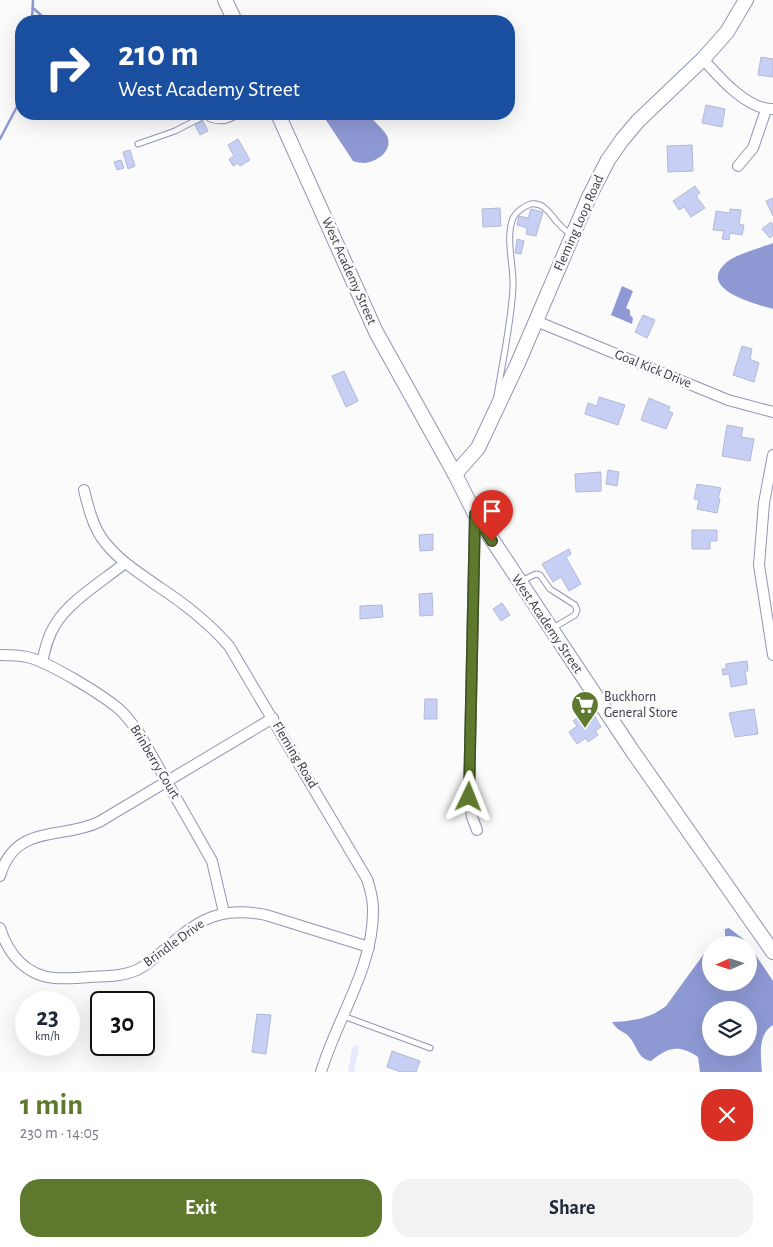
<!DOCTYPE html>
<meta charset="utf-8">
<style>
body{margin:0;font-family:"Alegreya Sans",sans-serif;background:#f2f2f3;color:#1f2937;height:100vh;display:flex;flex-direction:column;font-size:19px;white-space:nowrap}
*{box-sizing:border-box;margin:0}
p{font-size:16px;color:#747a83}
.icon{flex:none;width:28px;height:28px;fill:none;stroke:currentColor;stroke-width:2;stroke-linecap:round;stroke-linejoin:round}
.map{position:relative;height:1072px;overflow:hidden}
.drawer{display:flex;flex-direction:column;background:#fff;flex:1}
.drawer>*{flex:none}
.banner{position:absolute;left:15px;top:15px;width:500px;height:105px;border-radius:20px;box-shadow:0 5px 20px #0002;background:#1a4fa0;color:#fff;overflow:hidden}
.needle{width:32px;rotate:267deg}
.controls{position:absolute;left:702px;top:936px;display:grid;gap:10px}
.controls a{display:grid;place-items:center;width:55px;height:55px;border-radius:50%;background:#fff;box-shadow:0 5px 20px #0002;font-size:25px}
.speed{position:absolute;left:15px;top:991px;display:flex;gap:10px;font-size:25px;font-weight:700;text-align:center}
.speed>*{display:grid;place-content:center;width:65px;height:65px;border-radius:50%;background:#fff;box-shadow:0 5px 20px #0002;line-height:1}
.speed small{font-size:12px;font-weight:400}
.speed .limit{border:2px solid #111;border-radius:8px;background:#fff;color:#111}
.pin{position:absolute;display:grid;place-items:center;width:42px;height:42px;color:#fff;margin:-51px -21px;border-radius:50% 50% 50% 0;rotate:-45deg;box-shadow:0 0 5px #0007}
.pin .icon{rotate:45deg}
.me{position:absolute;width:55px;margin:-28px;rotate:2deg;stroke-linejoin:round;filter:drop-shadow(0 0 4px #0008)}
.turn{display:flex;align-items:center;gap:18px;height:105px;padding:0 20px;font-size:22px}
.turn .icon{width:65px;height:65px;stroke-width:2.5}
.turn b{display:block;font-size:35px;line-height:42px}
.round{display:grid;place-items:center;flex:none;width:52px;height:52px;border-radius:20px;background:#f2f2f3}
.summary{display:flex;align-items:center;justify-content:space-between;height:85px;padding:0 20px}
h1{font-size:30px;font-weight:700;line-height:38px;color:#5e792d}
.cta{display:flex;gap:10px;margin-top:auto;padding:10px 20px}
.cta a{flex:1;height:58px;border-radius:20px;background:#5e792d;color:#fff;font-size:20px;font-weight:700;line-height:58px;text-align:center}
.cta a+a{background:#f2f2f3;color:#1f2937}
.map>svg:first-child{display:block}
.green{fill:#e6eafc}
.water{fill:#8e99d4;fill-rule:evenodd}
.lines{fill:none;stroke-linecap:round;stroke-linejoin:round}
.stream{stroke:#8e99d4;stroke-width:2.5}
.building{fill:#c7cff4;stroke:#b2b9d7}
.lane-casing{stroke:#9096b4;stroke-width:7}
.street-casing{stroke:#9096b4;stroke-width:12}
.secondary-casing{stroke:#9096b4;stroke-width:16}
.lane{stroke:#fff;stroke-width:5}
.street{stroke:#fff;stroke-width:10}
.secondary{stroke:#fff;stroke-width:14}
.route-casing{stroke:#3d4f1d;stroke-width:12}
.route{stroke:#5e792d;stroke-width:9}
.labels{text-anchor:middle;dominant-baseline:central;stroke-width:5;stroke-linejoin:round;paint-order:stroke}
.street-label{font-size:14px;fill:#393c48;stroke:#fbfbfb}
.poi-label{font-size:14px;fill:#393c48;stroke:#fbfbfb;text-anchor:start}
</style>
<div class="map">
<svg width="773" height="1072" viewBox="0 0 773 1072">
<rect width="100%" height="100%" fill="#fbfbfb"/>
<!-- green -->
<polygon class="green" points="357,1045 359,1047 354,1072 348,1072 352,1048"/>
<!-- water -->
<g class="water">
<path d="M322 114H367C373 120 381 127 386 134 395 149 378 162 364 163 360 163 356 162 353 161Z"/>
<path d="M773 243V309C756 304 695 289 727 262 737 254 760 248 773 243Z"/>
<polygon points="622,286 633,291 626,308 630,310 630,315 633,318 632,324 611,315"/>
<polygon points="729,928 742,938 748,945 723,945 725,941 725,929"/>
<path d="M749 945 773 981V1025C757 1035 761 1056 762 1072H700L698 1057C679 1044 668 1047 651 1061 638 1059 637 1046 630 1038 625 1031 619 1033 612 1022 633 1021 649 1019 666 1006L706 951 711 950V982H749ZM711 1010H749V1048H711Z"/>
</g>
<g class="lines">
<!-- stream -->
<g class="stream">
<polyline points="33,8 42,16 51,21"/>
<polyline points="32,21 33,0"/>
<polyline points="0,139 21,99"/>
</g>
</g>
<!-- building -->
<g class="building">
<polygon points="761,57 773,59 773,77 758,75"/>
<polygon points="706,105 725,109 722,127 702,123"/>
<polygon points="203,121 208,131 200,135 195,125"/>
<polygon points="238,139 250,160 240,166 238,163 233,166 229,159 234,156 228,145"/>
<polygon points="692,145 693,171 668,172 667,146"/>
<polygon points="130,150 135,166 128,169 123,152"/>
<polygon points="121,160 124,168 117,170 114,162"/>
<polygon points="695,186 700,193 696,196 705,208 691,217 684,207 679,210 673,201"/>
<polygon points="773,198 773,216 766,201"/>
<polygon points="500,208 501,226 483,227 482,209"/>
<polygon points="531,209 543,212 536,236 526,234 527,228 517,225 519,216 528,218"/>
<polygon points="730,209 741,210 739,224 744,225 742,235 730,233 729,240 722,239 724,231 713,230 716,211 730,213"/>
<polygon points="771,222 773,225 773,235 770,238 762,229"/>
<polygon points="517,239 524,241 521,254 515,253"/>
<polygon points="643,315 655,320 647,338 635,332"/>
<polygon points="742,346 752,349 750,359 759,363 754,382 733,375"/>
<polygon points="344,371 358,401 346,407 332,376"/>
<polygon points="599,397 625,405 618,425 585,414 588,403 597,406"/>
<polygon points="649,398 670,407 668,411 673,413 666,429 641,420"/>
<polygon points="727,425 743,428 741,437 754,439 750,461 722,456"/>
<polygon points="608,470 619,472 617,486 606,484"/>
<polygon points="601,472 601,491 576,492 575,474"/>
<polygon points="697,484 721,488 718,498 720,499 717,513 697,509 699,500 694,499"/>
<polygon points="692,530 717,530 717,541 710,541 710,549 692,549"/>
<polygon points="433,534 433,550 420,551 419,535"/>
<polygon points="569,549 571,554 566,557 581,584 569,591 561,577 553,582 542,564"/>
<polygon points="432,593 433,615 420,616 419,594"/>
<polygon points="502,603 510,615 501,621 493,609"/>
<polygon points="382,605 383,617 360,619 360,606"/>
<polygon points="747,661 748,671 745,671 747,684 731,687 729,674 723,675 722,669 726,669 726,664"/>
<polygon points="425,699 437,699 437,719 424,719"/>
<polygon points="754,709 758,734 735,737 729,713"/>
<polygon points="582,715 586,720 594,715 601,727 595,731 598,735 588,742 586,738 577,744 569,732 577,726 573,721"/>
<polygon points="257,1014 271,1015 266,1054 252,1052"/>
<polygon points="392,1051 420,1061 416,1072 401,1072 387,1067"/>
</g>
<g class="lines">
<defs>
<g id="lane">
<path d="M207 114 210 119C224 123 228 120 240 114"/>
<polyline points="138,144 175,131 208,114"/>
<path d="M497 396C503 359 511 324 513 287 514 265 505 239 513 218 516 212 524 206 531 204 546 202 551 217 560 225 563 229 568 232 572 235"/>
<polyline points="521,581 536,574 540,575 550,589 575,605 577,610 575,615 553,628"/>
<polyline points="343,1016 430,1048"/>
</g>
<g id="street">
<path d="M703 59C719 77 747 110 773 109"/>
<polyline points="738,166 753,148 766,110"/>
<polyline points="536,321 728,400 773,412"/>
<polyline points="773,455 764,503 759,565 773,655"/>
<path d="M84 490C88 506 92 523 101 537 116 559 138 572 159 587 185 604 209 623 229 646L367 879C370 888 373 898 373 909 374 967 337 1018 321 1072"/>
<polyline points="475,514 469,797 472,817 477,830"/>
<path d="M0 655C9 655 18 655 27 657 49 662 101 694 119 709 127 716 133 725 139 733L212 861 224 913"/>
<path d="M42 662C45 649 48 636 55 625 69 601 103 581 125 563"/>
<path d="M0 876C15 823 62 840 99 822L273 718"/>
<path d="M0 928C8 954 26 976 55 978 67 979 79 978 90 977 106 976 123 977 139 969 150 963 159 954 169 946 199 918 224 906 266 915L369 947"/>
</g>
<g id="secondary">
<polyline points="225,0 235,21"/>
<polyline points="278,114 376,332 455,474 475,514 631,749 773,952"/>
<polyline points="455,474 478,448 518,363 589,197 608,160 622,140 638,121 703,59 727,32 746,0"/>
</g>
</defs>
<!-- lane casing -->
<use href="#lane" class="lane-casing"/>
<!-- street casing -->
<use href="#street" class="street-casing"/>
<!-- secondary casing -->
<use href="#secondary" class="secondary-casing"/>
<!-- lane -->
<use href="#lane" class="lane"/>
<!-- street -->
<use href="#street" class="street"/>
<!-- secondary -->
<use href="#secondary" class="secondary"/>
</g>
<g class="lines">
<defs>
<polyline id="route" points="469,797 475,514 492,541"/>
</defs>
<!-- route casing -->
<use href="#route" class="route-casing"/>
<!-- route -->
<use href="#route" class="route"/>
</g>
<!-- icons -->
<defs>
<symbol id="supermarket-pin" viewBox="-11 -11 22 30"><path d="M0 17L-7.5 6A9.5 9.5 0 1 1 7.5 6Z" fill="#5e792d" stroke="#fbfbfb"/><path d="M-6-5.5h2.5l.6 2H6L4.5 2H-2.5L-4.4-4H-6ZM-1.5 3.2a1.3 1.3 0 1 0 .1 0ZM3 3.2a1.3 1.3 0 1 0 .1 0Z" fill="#fff"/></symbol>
</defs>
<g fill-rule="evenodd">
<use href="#supermarket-pin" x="569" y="689" width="32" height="43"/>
</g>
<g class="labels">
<!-- street labels -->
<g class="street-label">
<text transform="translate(579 223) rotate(-66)">Fleming Loop Road</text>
<text transform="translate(349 271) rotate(66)">West Academy Street</text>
<text transform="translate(653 369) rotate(22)">Goal Kick Drive</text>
<text transform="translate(547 624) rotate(56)">West Academy Street</text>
<text transform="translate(295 755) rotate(59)">Fleming Road</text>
<text transform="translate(155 762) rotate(59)">Brinberry Court</text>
<text transform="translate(174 943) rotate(-36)">Brindle Drive</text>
</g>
<!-- poi labels -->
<g class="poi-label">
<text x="604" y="697">Buckhorn<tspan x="604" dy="16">General Store</tspan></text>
</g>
</g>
</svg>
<div class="controls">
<a><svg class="needle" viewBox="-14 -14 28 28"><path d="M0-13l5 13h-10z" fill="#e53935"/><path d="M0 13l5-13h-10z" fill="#747a83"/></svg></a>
<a><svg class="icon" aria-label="layers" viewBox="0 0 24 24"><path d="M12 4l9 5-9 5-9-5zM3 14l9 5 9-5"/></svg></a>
</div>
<div class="speed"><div>23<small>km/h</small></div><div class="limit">30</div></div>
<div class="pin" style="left:492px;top:541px;background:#d93025"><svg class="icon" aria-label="arrive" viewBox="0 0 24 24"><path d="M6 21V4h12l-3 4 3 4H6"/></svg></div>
<svg class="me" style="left:469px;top:797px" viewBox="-20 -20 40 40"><path d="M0-17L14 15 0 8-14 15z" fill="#5e792d" stroke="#fff" stroke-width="4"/></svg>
<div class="banner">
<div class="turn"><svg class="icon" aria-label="right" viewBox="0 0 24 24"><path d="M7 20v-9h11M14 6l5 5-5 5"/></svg><div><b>210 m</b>West Academy Street</div></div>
</div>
</div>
<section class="drawer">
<div class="summary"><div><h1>1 min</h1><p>230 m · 14:05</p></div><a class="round" style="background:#d93025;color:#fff"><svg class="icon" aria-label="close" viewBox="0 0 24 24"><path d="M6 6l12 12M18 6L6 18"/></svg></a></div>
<div class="cta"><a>Exit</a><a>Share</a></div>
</section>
